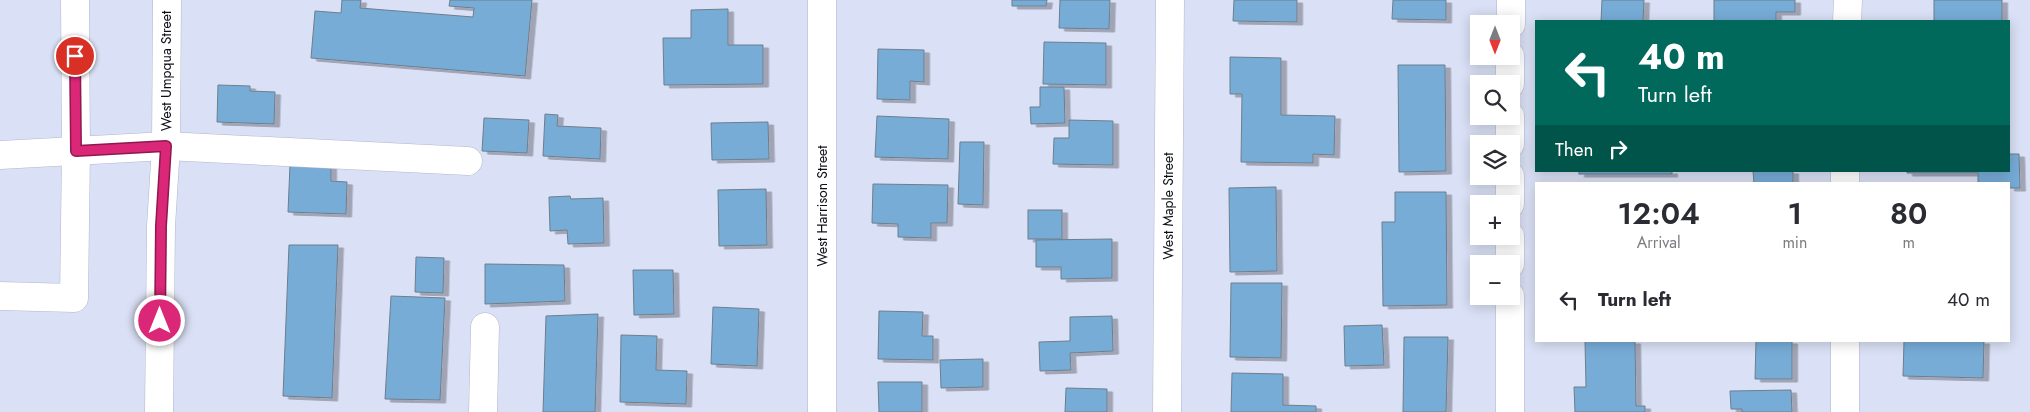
<!DOCTYPE html>
<meta charset="utf-8">
<style>
body{margin:0;font-family:Jost,sans-serif;background:#f7f7f7;color:#2b2b33;height:100vh;display:flex;flex-direction:column;font-size:19px;white-space:nowrap}
*{box-sizing:border-box;margin:0}
p{font-size:16px;color:#7c7c81}
.icon{flex:none;width:28px;height:28px;fill:none;stroke:currentColor;stroke-width:2;stroke-linecap:round;stroke-linejoin:round}
.map{position:relative;flex:1;overflow:hidden}
.drawer{position:absolute;left:1535px;top:182px;width:475px;height:160px;display:flex;flex-direction:column;background:#fff;border-radius:0px;box-shadow:0 2px 12px #0003}
.drawer>*{flex:none}
.hud{position:absolute;left:1535px;top:20px;width:475px;height:152px;border-radius:0px;box-shadow:0 2px 12px #0003;background:#00695c;color:#fff;overflow:hidden}
.needle{width:32px;rotate:180deg}
.fabs{position:absolute;left:1470px;top:15px;display:grid;gap:10px}
.fabs a{display:grid;place-items:center;width:50px;height:50px;border-radius:0px;background:#fff;box-shadow:0 2px 12px #0003;font-size:25px}
.pin{position:absolute;display:grid;place-items:center;width:42px;height:42px;color:#fff;margin:-21px;border:2px solid #fff;border-radius:50%;box-shadow:0 1px 5px #0007}
.me{position:absolute;width:55px;margin:-28px;rotate:0deg;stroke-linejoin:round;filter:drop-shadow(0 0 4px #0008)}
.turn{display:flex;align-items:center;gap:18px;height:105px;padding:0 20px;font-size:22px}
.turn .icon{width:65px;height:65px;stroke-width:2.5}
.turn b{display:block;font-size:35px;line-height:42px}
.then{display:flex;align-items:center;height:48px;padding:0 20px;background:#0003;gap:10px;font-size:19px}
.eta{display:flex;justify-content:space-evenly;align-items:center;height:85px;text-align:center}
.eta b{font-size:30px;font-weight:600;line-height:35px}
ul{padding:0;list-style:none}
li{display:flex;align-items:center;gap:15px;height:65px;padding:0 20px}
li div{flex:1}
li b{display:block;font-size:19px}
li em{font-style:normal}
.map>svg:first-child{display:block}
.building{fill:#77acd7;stroke:#6d7e8c;filter:url(#shadow)}
.lines{fill:none;stroke-linecap:round;stroke-linejoin:round}
.minor-casing{stroke:#b2b7cc;stroke-width:29}
.minor{stroke:#fff;stroke-width:28}
.route-casing{stroke:#8e194d;stroke-width:12}
.route{stroke:#db2777;stroke-width:9}
.labels{text-anchor:middle;dominant-baseline:central;stroke-width:4.5;stroke-linejoin:round;paint-order:stroke}
.street-label{font-size:14px;fill:#0d0f16;stroke:#fff}
</style>
<div class="map">
<svg width="2030" height="412" viewBox="0 0 2030 412">
<defs>
<filter id="shadow"><feDropShadow dx="5.5" dy="3" stdDeviation="0" flood-color="#0004"/></filter>
</defs>
<rect width="100%" height="100%" fill="#dae0f5"/>
<!-- building -->
<g class="building">
<polygon points="342,0 361,0 360,8 473,17 474,8 449,6 450,0 532,0 525,76 311,58 315,11 341,13"/>
<polygon points="1012,0 1047,0 1046,6 1012,6"/>
<polygon points="1060,0 1110,0 1109,29 1059,28"/>
<polygon points="1234,0 1297,0 1297,22 1233,21"/>
<polygon points="1393,0 1446,0 1446,20 1392,19"/>
<polygon points="1602,0 1644,0 1643,21 1601,21"/>
<polygon points="1714,0 1795,0 1795,12 1776,12 1776,21 1714,21"/>
<rect x="1934" y="0" width="68" height="21"/>
<polygon points="728,9 728,45 763,45 763,84 664,85 663,38 691,38 691,10"/>
<polygon points="1044,42 1106,43 1106,85 1043,84"/>
<polygon points="878,49 924,50 924,82 910,81 910,100 877,99"/>
<polygon points="1230,57 1281,58 1281,115 1335,116 1334,155 1313,154 1313,163 1241,162 1242,94 1230,94"/>
<polygon points="1398,65 1445,65 1446,171 1399,172"/>
<polygon points="218,85 250,86 250,91 275,92 274,124 217,122"/>
<polygon points="1040,87 1064,87 1065,123 1031,124 1030,107 1040,107"/>
<polygon points="545,114 558,115 557,126 601,128 600,159 543,156"/>
<polygon points="877,116 949,119 948,159 875,157"/>
<polygon points="484,118 529,120 527,153 482,151"/>
<polygon points="1069,120 1113,121 1113,165 1053,164 1054,138 1069,138"/>
<polygon points="768,122 769,159 712,160 711,123"/>
<polygon points="960,142 984,142 983,205 958,204"/>
<polygon points="2009,154 2019,154 2020,188 2009,188 2009,184 1978,184 1978,173 1907,173 1907,171 2009,171"/>
<polygon points="290,164 331,166 331,181 347,182 346,214 288,212"/>
<rect x="1579" y="171" width="93" height="3"/>
<polygon points="1753,171 1793,171 1793,184 1754,184"/>
<polygon points="873,184 948,185 947,223 931,223 931,238 898,237 898,224 872,223"/>
<polygon points="1276,187 1277,271 1230,272 1229,188"/>
<polygon points="766,189 767,245 719,246 718,190"/>
<polygon points="1395,192 1446,192 1447,305 1383,306 1382,222 1395,222"/>
<polygon points="570,196 571,199 603,198 604,243 568,244 567,230 550,231 549,197"/>
<rect x="1028" y="210" width="34" height="29"/>
<polygon points="1112,239 1112,278 1061,279 1061,267 1036,267 1036,240"/>
<polygon points="289,245 338,245 332,398 283,396"/>
<polygon points="416,257 444,258 443,293 415,292"/>
<polygon points="485,264 564,265 565,301 485,304"/>
<polygon points="633,270 673,270 674,314 634,315"/>
<polygon points="1231,283 1282,283 1281,358 1230,357"/>
<polygon points="391,296 445,298 440,400 385,399"/>
<polygon points="713,307 759,309 757,366 711,364"/>
<polygon points="879,311 923,312 922,336 933,336 933,360 878,359"/>
<polygon points="598,314 595,412 543,412 546,316"/>
<polygon points="1112,316 1113,351 1070,353 1071,370 1040,371 1039,342 1070,341 1070,317"/>
<polygon points="1382,325 1384,365 1345,366 1344,326"/>
<polygon points="621,335 657,336 656,370 687,371 686,404 620,402"/>
<polygon points="1404,337 1448,337 1446,412 1403,412"/>
<polygon points="1585,341 1635,341 1636,406 1645,406 1645,412 1575,412 1574,387 1586,387"/>
<polygon points="1756,341 1792,341 1792,379 1755,379"/>
<polygon points="1904,341 1984,341 1983,378 1903,376"/>
<polygon points="983,359 983,387 941,388 940,360"/>
<polygon points="1232,373 1283,374 1283,405 1316,406 1316,412 1231,412"/>
<polygon points="878,382 922,382 922,412 879,412"/>
<polygon points="1066,388 1107,389 1107,412 1065,412"/>
<polygon points="1791,390 1792,412 1742,412 1742,409 1731,409 1730,391"/>
</g>
<g class="lines">
<defs>
<g id="minor">
<polyline points="1847,21 1848,0"/>
<polyline points="1511,24 1511,0"/>
<polyline points="1510,84 1510,56"/>
<polyline points="1510,144 1510,116"/>
<polyline points="0,155 166,146 468,161"/>
<polyline points="1845,184 1845,171"/>
<polyline points="1510,204 1510,176"/>
<polyline points="1510,264 1510,236"/>
<polyline points="0,296 74,298 76,151 75,0"/>
<polyline points="1845,341 1845,412"/>
<polyline points="159,412 161,226 166,146 167,0"/>
<polyline points="483,412 485,327"/>
<polyline points="822,412 822,0"/>
<polyline points="1167,412 1170,0"/>
<polyline points="1510,412 1510,296"/>
</g>
</defs>
<!-- minor casing -->
<use href="#minor" class="minor-casing"/>
<!-- minor -->
<use href="#minor" class="minor"/>
</g>
<g class="lines">
<defs>
<polyline id="route" points="75,56 76,151 166,146 161,226 160,321"/>
</defs>
<!-- route casing -->
<use href="#route" class="route-casing"/>
<!-- route -->
<use href="#route" class="route"/>
</g>
<g class="labels">
<!-- street labels -->
<g class="street-label">
<text transform="translate(166 71) rotate(-90)">West Umpqua Street</text>
<text transform="translate(822 206) rotate(-90)">West Harrison Street</text>
<text transform="translate(1168 206) rotate(-90)">West Maple Street</text>
</g>
</g>
</svg>
<div class="fabs">
<a><svg class="needle" viewBox="-14 -14 28 28"><path d="M0-13l5 13h-10z" fill="#e53935"/><path d="M0 13l5-13h-10z" fill="#7c7c81"/></svg></a>
<a><svg class="icon" aria-label="search" viewBox="0 0 24 24"><circle cx="10" cy="10" r="6"/><path d="M15 15l6 6"/></svg></a>
<a><svg class="icon" aria-label="layers" viewBox="0 0 24 24"><path d="M12 4l9 5-9 5-9-5zM3 14l9 5 9-5"/></svg></a>
<a>+</a>
<a>−</a>
</div>
<div class="pin" style="left:75px;top:56px;background:#d93025"><svg class="icon" aria-label="arrive" viewBox="0 0 24 24"><path d="M6 21V4h12l-3 4 3 4H6"/></svg></div>
<svg class="me" style="left:160px;top:321px" viewBox="-20 -20 40 40"><circle r="17" fill="#db2777" stroke="#fff" stroke-width="3"/><path d="M0-11L8 9 0 5-8 9z" fill="#fff"/></svg>
<div class="hud">
<div class="turn"><svg class="icon" aria-label="left" viewBox="0 0 24 24"><path d="M17 20v-9H6M10 6l-5 5 5 5"/></svg><div><b>40 m</b>Turn left</div></div>
<div class="then">Then<svg class="icon" aria-label="right" viewBox="0 0 24 24"><path d="M7 20v-9h11M14 6l5 5-5 5"/></svg></div>
</div>
<section class="drawer">
<div class="eta">
<div><b>12:04</b><p>Arrival</p></div>
<div><b>1</b><p>min</p></div>
<div><b>80</b><p>m</p></div>
</div>
<ul>
<li><svg class="icon" aria-label="left" viewBox="0 0 24 24"><path d="M17 20v-9H6M10 6l-5 5 5 5"/></svg><div><b>Turn left</b></div><em>40 m</em></li>
</ul>
</section>
</div>
